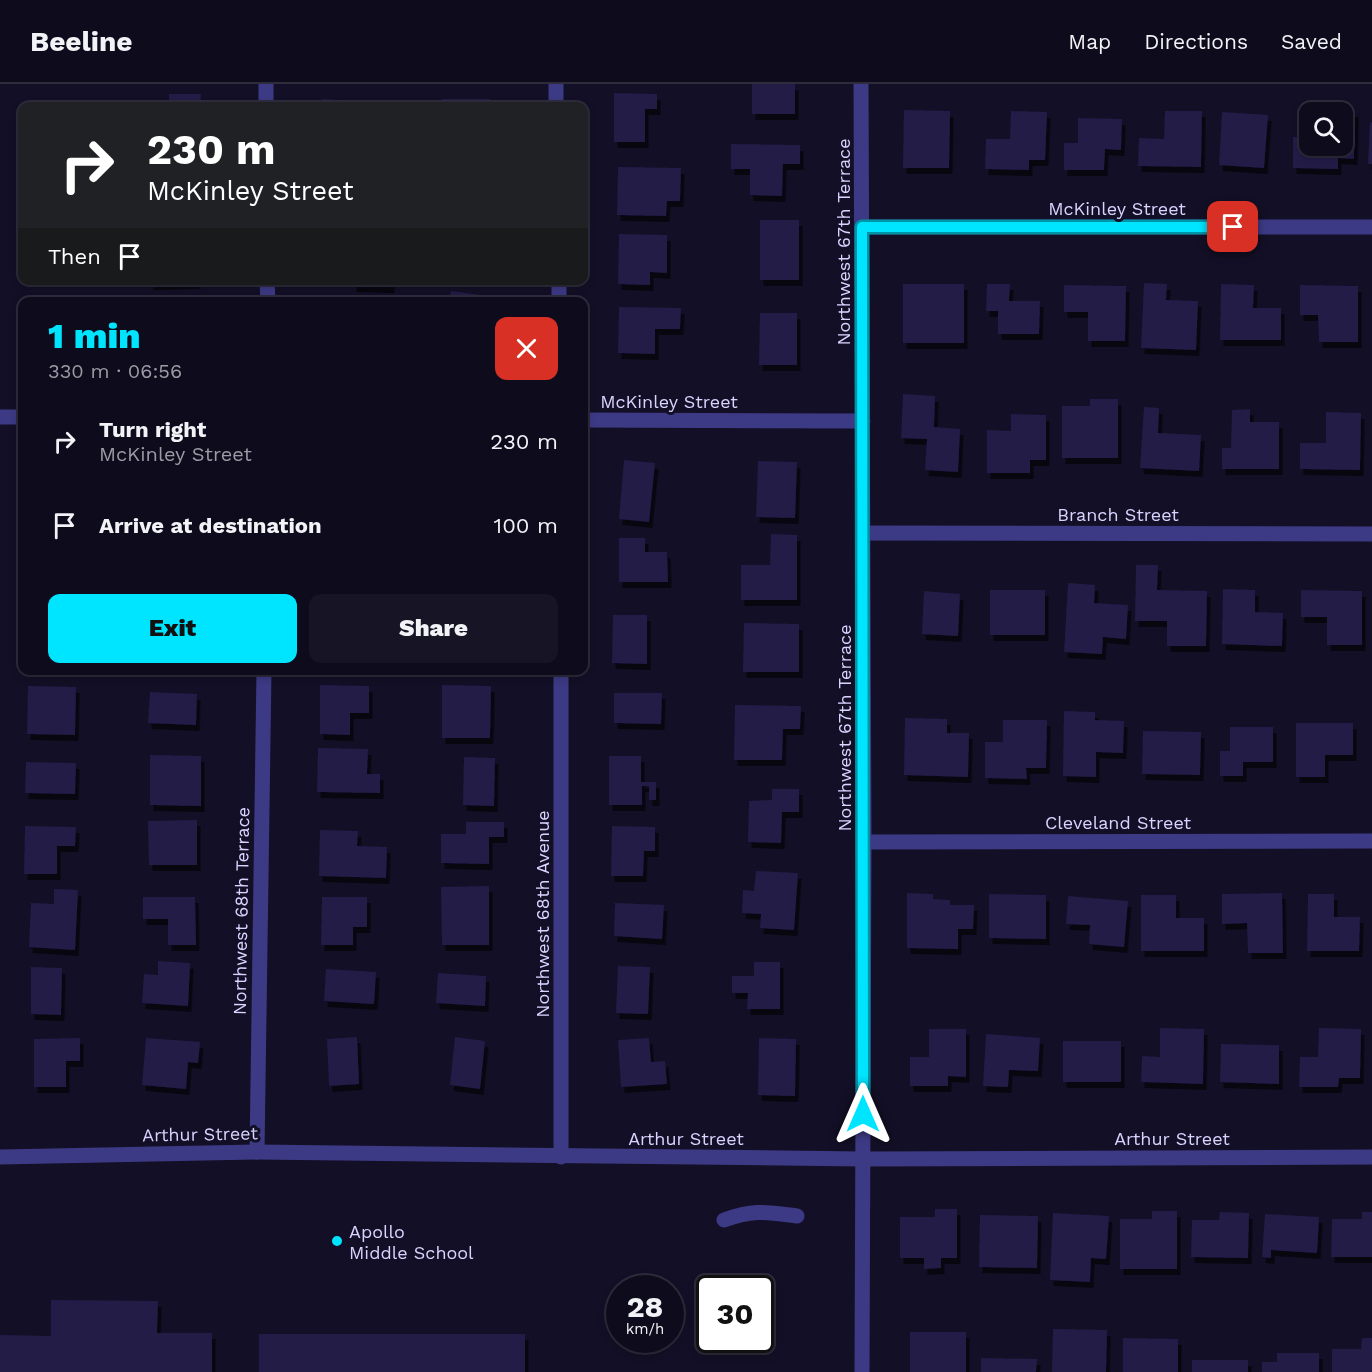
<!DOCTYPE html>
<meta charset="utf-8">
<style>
body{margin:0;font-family:"Work Sans",sans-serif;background:#171425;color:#f1f3f6;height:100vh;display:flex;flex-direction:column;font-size:22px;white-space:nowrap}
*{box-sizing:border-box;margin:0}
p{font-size:20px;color:#9b9ba3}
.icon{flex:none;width:33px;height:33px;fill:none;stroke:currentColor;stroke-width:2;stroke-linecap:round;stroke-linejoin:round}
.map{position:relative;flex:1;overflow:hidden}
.side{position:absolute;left:18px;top:213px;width:570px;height:378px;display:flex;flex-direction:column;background:#0e0b1c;border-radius:12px;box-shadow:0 3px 9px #0003,0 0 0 2px #2e2b3b}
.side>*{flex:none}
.banner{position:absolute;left:18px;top:18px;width:570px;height:183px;border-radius:12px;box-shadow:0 3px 9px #0003,0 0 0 2px #2e2b3b;background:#202124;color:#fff;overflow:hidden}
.controls{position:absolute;left:1299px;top:18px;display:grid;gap:12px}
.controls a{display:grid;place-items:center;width:54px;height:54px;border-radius:12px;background:#0e0b1c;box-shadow:0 3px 9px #0003,0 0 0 2px #2e2b3b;font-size:30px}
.speed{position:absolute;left:606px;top:1191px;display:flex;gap:12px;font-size:30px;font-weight:700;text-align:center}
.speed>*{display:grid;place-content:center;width:78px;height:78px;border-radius:50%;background:#0e0b1c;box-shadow:0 3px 9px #0003,0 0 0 2px #2e2b3b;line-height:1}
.speed small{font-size:15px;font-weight:400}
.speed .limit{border:3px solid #111;border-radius:9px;background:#fff;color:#111}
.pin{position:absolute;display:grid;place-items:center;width:51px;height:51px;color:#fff;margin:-26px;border-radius:12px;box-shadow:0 3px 9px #0006}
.me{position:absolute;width:66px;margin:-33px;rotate:0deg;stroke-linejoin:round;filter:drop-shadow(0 0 4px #0008)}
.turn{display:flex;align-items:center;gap:21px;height:126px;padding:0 30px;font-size:27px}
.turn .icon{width:78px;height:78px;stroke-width:2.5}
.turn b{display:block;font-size:42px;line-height:51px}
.then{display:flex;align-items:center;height:57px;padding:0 30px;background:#0003;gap:12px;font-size:22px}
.round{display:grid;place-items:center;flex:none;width:63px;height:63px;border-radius:12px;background:#171425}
.overview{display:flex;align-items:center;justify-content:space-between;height:102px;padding:0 30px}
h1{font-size:36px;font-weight:800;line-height:45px;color:#00e5ff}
.action{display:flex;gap:12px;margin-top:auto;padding:12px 30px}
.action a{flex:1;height:69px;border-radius:12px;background:#00e5ff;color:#111;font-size:24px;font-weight:800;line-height:69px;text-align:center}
.action a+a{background:#171425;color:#f1f3f6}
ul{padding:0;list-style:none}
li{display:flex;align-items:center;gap:18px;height:84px;padding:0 30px}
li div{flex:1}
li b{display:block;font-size:22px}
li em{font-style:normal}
header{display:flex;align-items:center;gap:36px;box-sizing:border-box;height:84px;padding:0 30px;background:#0e0b1c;border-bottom:2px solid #2e2b3b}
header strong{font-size:28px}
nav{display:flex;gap:33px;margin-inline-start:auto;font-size:21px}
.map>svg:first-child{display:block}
.building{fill:#241b47;filter:url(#shadow)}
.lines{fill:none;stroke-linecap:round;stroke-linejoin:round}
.minor{stroke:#3d3a85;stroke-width:15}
.route-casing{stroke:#0095a6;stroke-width:15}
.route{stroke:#00e5ff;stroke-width:10}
.poi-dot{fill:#00e5ff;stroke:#130f26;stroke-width:2}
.labels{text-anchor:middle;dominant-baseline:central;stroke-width:6;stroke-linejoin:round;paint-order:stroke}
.street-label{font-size:18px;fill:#d9d4ff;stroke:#130f26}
.poi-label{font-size:18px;fill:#d9d4ff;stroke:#130f26;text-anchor:start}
</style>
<header>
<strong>Beeline</strong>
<nav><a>Map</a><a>Directions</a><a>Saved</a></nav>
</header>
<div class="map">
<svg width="1372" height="1288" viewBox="0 0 1372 1288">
<defs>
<filter id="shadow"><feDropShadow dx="3.5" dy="6" stdDeviation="0" flood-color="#0009"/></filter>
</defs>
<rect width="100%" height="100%" fill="#130f26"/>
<!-- building -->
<g class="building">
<rect x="752" y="0" width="43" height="30"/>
<polygon points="614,9 657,10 657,25 645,25 645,58 614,58"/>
<polygon points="169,10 201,10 200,22 169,22"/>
<polygon points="322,15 370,18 369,22 321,22"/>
<polygon points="442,15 490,15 489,22 442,22"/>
<polygon points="29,16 76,17 76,22 29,22"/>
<polygon points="904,26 950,27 949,84 903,84"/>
<polygon points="1319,26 1342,27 1342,28 1319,28"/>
<polygon points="1011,27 1047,28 1045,76 1029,76 1029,86 985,85 986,55 1010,55"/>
<polygon points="1165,27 1202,27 1201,83 1138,82 1139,54 1164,55"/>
<polygon points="1342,27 1355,27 1354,75 1338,74 1338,85 1293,84 1293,53 1310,53 1310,62 1342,62"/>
<polygon points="1222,28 1268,31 1264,84 1219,81"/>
<polygon points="1078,34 1122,35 1121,66 1105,65 1104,86 1064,86 1064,59 1078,59"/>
<polygon points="1370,38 1372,39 1372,80 1368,80"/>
<polygon points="731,60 800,61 800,80 783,80 782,112 750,111 750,85 731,85"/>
<polygon points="618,83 681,84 680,117 667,117 666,132 617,131"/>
<rect x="760" y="136" width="39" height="60"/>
<polygon points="619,150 667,151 667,189 650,188 650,201 618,200"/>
<polygon points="150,196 197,196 197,199 150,200"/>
<polygon points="353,196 391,196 391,203 353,202"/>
<polygon points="1144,199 1167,200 1166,216 1198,217 1196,266 1141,264"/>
<rect x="903" y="200" width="61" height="59"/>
<polygon points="987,200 1010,200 1009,217 1040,217 1039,250 998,250 998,227 986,227"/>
<polygon points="1221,200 1254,201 1253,224 1281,224 1281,256 1220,256"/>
<polygon points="1064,201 1126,202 1125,257 1088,257 1088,228 1064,228"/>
<polygon points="1300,201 1358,202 1358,258 1319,258 1318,231 1300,231"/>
<polygon points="451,207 488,212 487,218 449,218"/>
<polygon points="619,223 681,224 680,245 655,245 655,270 618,269"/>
<polygon points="760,229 797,229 797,281 759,281"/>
<polygon points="903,310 935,312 934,343 960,345 958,388 925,386 927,355 901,354"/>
<polygon points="1090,315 1118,315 1118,374 1062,374 1062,322 1090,322"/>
<polygon points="1144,323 1159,324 1158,349 1201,351 1199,387 1140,384"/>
<polygon points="1250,325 1250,338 1279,338 1279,385 1222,385 1222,364 1231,364 1232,326"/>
<polygon points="1326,328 1361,329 1360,386 1300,385 1300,359 1326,359"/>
<polygon points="1011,330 1046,331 1046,376 1030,376 1030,389 987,389 987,346 1011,347"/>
<polygon points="624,376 655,379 649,438 619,435"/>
<polygon points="758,377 797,378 795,434 756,433"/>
<polygon points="771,450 797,451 797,516 741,516 741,481 770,481"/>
<polygon points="619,454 645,454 645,468 667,468 668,498 619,498"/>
<polygon points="1136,481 1158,481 1157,506 1207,507 1206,562 1167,562 1167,537 1135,537"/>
<polygon points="1068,499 1095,501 1094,519 1128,521 1126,555 1103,553 1102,570 1064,568"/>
<polygon points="1223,505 1255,506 1255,528 1283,529 1282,562 1222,560"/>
<rect x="990" y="506" width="55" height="45"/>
<polygon points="1301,506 1362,507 1362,561 1327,561 1327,533 1301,533"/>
<polygon points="924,507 960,510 958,552 922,550"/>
<polygon points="613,531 647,531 647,580 612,579"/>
<polygon points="744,539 799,540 799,588 743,588"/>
<polygon points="320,601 369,602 369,629 350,629 350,651 320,650"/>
<polygon points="442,601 491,602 490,654 442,654"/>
<polygon points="28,602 76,603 75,651 27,650"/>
<polygon points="150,608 197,610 196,641 148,639"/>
<polygon points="614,609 662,609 661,640 614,639"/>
<polygon points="735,621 801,622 800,645 783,645 782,676 734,676"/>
<polygon points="1064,627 1095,628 1095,636 1124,637 1123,669 1096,668 1096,693 1063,692"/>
<polygon points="905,634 947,635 947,649 969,649 968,693 904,691"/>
<polygon points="1003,636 1047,636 1046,684 1026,684 1027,695 985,694 985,658 1003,658"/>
<polygon points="1296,639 1353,639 1353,671 1325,671 1325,693 1296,693"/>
<polygon points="1230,643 1273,643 1273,678 1243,678 1243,692 1220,692 1220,667 1230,667"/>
<polygon points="1143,647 1201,648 1200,691 1142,690"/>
<polygon points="318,664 368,665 367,690 380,690 380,709 317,708"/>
<polygon points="150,671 201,672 201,722 150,721"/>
<polygon points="609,672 641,672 641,698 656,698 656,716 649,716 649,702 642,702 642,721 609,721"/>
<polygon points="464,673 495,674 494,722 463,721"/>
<polygon points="26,678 76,679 75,710 25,709"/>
<polygon points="772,705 799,705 799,728 782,728 781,759 748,758 749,717 772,716"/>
<polygon points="197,736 197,781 149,781 148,737"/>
<polygon points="466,738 504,738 504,753 489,753 489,780 441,779 441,750 466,750"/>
<polygon points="25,742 76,743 75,762 57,762 57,790 24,790"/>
<polygon points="612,742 655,743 655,767 644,767 643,792 611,792"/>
<polygon points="320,746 358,747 357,762 387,763 386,794 319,792"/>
<polygon points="756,787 798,789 794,846 760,844 761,830 742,829 743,806 754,807"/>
<polygon points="489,802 489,861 442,861 441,803"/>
<polygon points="54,805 78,806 75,866 29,863 31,819 54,820"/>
<polygon points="907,809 933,810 933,815 950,816 950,821 974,821 973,845 958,845 958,865 907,864"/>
<polygon points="1282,809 1283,869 1248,869 1247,839 1222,840 1222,810"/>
<polygon points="989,810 1046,811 1046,855 989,854"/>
<polygon points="1308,810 1334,810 1334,833 1360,833 1359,867 1307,867"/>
<polygon points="1141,811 1176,811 1176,834 1204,834 1204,867 1141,867"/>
<polygon points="1068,812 1128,817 1124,863 1089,860 1090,841 1066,840"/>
<polygon points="143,813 195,813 196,861 168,861 168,835 143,835"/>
<polygon points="322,813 367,813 367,843 353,843 353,861 321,861"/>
<polygon points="615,819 664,821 662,855 614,852"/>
<polygon points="158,877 190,879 188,922 142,919 144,890 158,891"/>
<polygon points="754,878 780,878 780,925 747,925 748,909 732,909 732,892 754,892"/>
<polygon points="618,882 650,883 648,930 616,929"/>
<polygon points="31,883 62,884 61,931 31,930"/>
<polygon points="326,885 376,888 374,920 324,917"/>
<polygon points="438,889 486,892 485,922 436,919"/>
<polygon points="1160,944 1204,945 1203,1000 1141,998 1142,972 1160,973"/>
<polygon points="1319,944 1361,945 1360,994 1339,994 1338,1003 1299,1003 1300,973 1318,973"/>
<polygon points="929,945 966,945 966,993 948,992 948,1002 910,1002 910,973 929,973"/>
<polygon points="986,950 1040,954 1038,987 1009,986 1008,1003 983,1002"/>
<polygon points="357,953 359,1000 329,1002 327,955"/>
<polygon points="455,953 485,957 480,1005 450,1001"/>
<polygon points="80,954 80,977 66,977 66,1003 34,1003 34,955"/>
<polygon points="146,954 200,958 198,979 188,978 186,1005 142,1001"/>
<polygon points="649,954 651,978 665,977 667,1000 621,1003 618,956"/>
<polygon points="759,954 796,955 795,1012 758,1011"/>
<rect x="1063" y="957" width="58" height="41"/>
<polygon points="1221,960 1279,961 1279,1000 1220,998"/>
<polygon points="935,1125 957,1125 957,1174 941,1174 941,1184 924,1185 924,1174 900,1174 900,1133 935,1133"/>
<polygon points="1152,1127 1177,1127 1177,1185 1120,1185 1120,1135 1152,1135"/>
<polygon points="1220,1128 1249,1129 1248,1174 1191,1173 1192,1136 1219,1136"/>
<polygon points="1362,1128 1372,1128 1372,1173 1331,1173 1332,1135 1362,1135"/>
<polygon points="1053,1129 1109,1132 1106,1175 1091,1174 1090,1198 1050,1196"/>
<polygon points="1265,1130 1319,1133 1317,1169 1271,1166 1271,1174 1262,1173"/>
<polygon points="980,1131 1038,1132 1037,1184 979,1183"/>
<polygon points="51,1216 158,1217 157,1249 212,1249 212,1288 0,1288 0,1251 51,1252"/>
<polygon points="1053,1245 1107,1246 1106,1288 1052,1288"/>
<rect x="910" y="1248" width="56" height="40"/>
<rect x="259" y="1250" width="266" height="38"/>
<polygon points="1123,1254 1178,1255 1178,1288 1123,1288"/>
<polygon points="1362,1254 1372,1254 1372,1288 1332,1288 1332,1265 1361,1265"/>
<polygon points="1277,1269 1319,1269 1319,1288 1262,1288 1262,1278 1277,1278"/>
<polygon points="981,1274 1037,1275 1036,1288 981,1288"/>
<rect x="1192" y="1276" width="56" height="12"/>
</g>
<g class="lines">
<!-- minor -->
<g class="minor">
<polyline points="266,0 266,22"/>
<polyline points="556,0 556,22"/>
<polyline points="861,0 864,758 862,1288"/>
<polyline points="862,143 1372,143"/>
<polyline points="267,196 268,218"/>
<polyline points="559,196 559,218"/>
<polyline points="0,333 22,333"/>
<polyline points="584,336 863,337"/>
<polyline points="863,449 1372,450"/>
<polyline points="864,758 1372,757"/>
<polyline points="257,1068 264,586"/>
<polyline points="0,1073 257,1068 863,1075 1372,1073"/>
<polyline points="561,1073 561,586"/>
<path d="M724 1136C754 1125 766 1128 797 1132"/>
</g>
</g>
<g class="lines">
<defs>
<polyline id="route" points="863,1030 862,143 1233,143"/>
</defs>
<!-- route casing -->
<use href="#route" class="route-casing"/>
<!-- route -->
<use href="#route" class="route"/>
</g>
<!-- markers -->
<circle class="poi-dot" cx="337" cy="1157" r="6"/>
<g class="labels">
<!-- street labels -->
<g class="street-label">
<text x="1117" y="124">McKinley Street</text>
<text transform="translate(843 158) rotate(-90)">Northwest 67th Terrace</text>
<text x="669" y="317">McKinley Street</text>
<text x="1118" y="430">Branch Street</text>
<text transform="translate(844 644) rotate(-90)">Northwest 67th Terrace</text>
<text x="1118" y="738">Cleveland Street</text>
<text transform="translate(241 827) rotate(-89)">Northwest 68th Terrace</text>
<text transform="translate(542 830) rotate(-90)">Northwest 68th Avenue</text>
<text transform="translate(200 1050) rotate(-1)">Arthur Street</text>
<text x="686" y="1054">Arthur Street</text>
<text x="1172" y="1054">Arthur Street</text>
</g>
<!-- poi labels -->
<g class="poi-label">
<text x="349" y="1147">Apollo<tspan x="349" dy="21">Middle School</tspan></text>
</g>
</g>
</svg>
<div class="controls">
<a><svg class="icon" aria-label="search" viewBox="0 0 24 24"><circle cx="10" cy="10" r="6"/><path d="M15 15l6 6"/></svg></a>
</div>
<div class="speed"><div>28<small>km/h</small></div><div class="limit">30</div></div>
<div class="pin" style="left:1233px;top:143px;background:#d93025"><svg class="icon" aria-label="arrive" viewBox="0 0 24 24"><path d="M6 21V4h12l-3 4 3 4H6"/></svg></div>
<svg class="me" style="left:863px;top:1030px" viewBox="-20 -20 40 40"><path d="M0-17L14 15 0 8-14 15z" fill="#00e5ff" stroke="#fff" stroke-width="4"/></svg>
<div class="banner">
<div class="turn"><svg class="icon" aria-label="right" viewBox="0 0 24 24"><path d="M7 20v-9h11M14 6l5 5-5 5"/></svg><div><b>230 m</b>McKinley Street</div></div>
<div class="then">Then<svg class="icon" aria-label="arrive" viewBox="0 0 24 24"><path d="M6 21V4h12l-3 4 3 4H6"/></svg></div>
</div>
<section class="side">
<div class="overview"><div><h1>1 min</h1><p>330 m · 06:56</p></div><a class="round" style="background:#d93025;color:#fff"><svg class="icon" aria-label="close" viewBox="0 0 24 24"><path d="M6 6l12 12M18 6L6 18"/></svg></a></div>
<ul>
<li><svg class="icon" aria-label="right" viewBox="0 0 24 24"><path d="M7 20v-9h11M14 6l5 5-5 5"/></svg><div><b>Turn right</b><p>McKinley Street</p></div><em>230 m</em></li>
<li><svg class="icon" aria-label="arrive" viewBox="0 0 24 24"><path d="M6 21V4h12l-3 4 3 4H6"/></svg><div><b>Arrive at destination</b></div><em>100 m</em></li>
</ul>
<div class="action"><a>Exit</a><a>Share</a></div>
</section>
</div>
